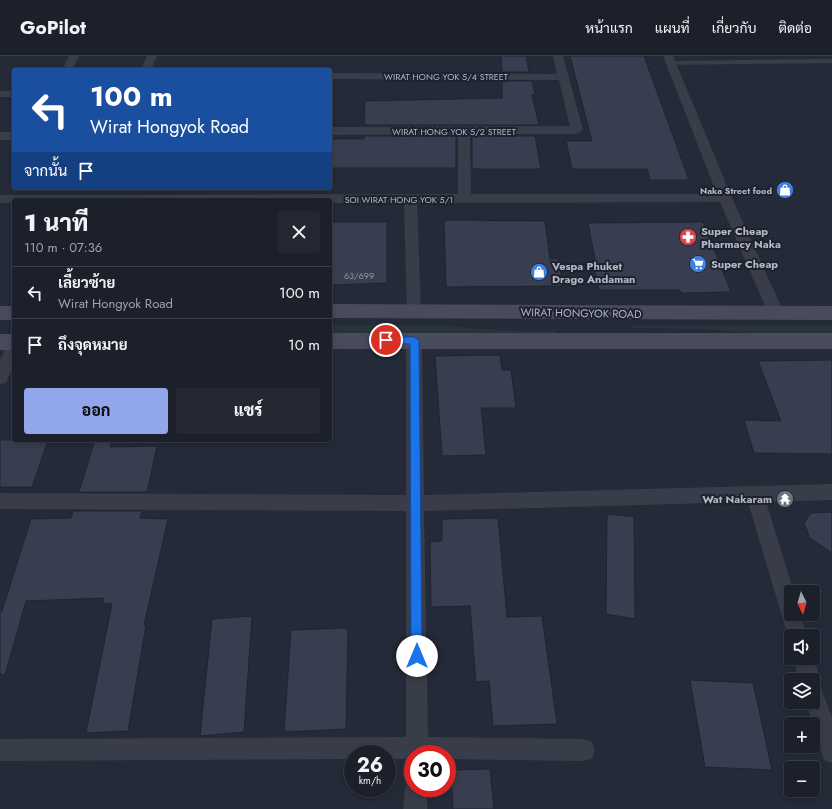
<!DOCTYPE html>
<html lang="th">
<meta charset="utf-8">
<style>
body{margin:0;font-family:Jost,Sarabun,sans-serif;background:#252833;color:#f1f3f6;height:100vh;display:flex;flex-direction:column;font-size:15px;white-space:nowrap}
*{box-sizing:border-box;margin:0}
p{font-size:13px;color:#a0a3a9}
.icon{flex:none;width:22px;height:22px;fill:none;stroke:currentColor;stroke-width:2;stroke-linecap:round;stroke-linejoin:round}
.map{position:relative;flex:1;overflow:hidden}
.sheet{position:absolute;left:12px;top:142px;width:320px;height:244px;display:flex;flex-direction:column;background:#1c202b;border-radius:4px;box-shadow:0 2px 6px #0003,0 0 0 1px #3a3e47}
.sheet>*{flex:none}
.top-card{position:absolute;left:12px;top:12px;width:320px;height:122px;border-radius:4px;box-shadow:0 2px 6px #0003,0 0 0 1px #3a3e47;background:#1a4fa0;color:#fff;overflow:hidden}
.needle{width:26px;rotate:175deg}
.buttons{position:absolute;left:784px;top:529px;display:grid;gap:8px}
.buttons a{display:grid;place-items:center;width:36px;height:36px;border-radius:4px;background:#1c202b;box-shadow:0 2px 6px #0003,0 0 0 1px #3a3e47;font-size:20px}
.speed{position:absolute;left:344px;top:689px;display:flex;gap:8px;font-size:20px;font-weight:700;text-align:center}
.speed>*{display:grid;place-content:center;width:52px;height:52px;border-radius:50%;background:#1c202b;box-shadow:0 2px 6px #0003,0 0 0 1px #3a3e47;line-height:1}
.speed small{font-size:10px;font-weight:400}
.speed .limit{border:6px solid #d22;background:#fff;color:#111}
.pin{position:absolute;display:grid;place-items:center;width:34px;height:34px;color:#fff;margin:-17px;border:2px solid #fff;border-radius:50%;box-shadow:0 1px 4px #0007}
.me{position:absolute;width:44px;margin:-22px;rotate:0deg;stroke-linejoin:round;filter:drop-shadow(0 0 3px #0008)}
.turn{display:flex;align-items:center;gap:14px;height:84px;padding:0 12px;font-size:18px}
.turn .icon{width:52px;height:52px;stroke-width:2.5}
.turn b{display:block;font-size:28px;line-height:34px}
.then{display:flex;align-items:center;height:38px;padding:0 12px;background:#0003;gap:8px;font-size:15px}
.round{display:grid;place-items:center;flex:none;width:42px;height:42px;border-radius:4px;background:#252833}
.summary{display:flex;align-items:center;justify-content:space-between;height:68px;padding:0 12px}
h1{font-size:24px;font-weight:800;line-height:30px}
.action{display:flex;gap:8px;margin-top:auto;padding:8px 12px}
.action a{flex:1;height:46px;border-radius:4px;background:#92a6eb;color:#111;font-size:16px;font-weight:800;line-height:46px;text-align:center}
.action a+a{background:#252833;color:#f1f3f6}
ul{padding:0;list-style:none}
li{display:flex;align-items:center;gap:12px;height:52px;padding:0 12px;border-top:1px solid #3a3e47}
li div{flex:1}
li b{display:block;font-size:15px}
li em{font-style:normal}
header{display:flex;align-items:center;gap:24px;box-sizing:border-box;height:56px;padding:0 20px;background:#1c202b;border-bottom:1px solid #3a3e47}
header strong{font-size:19px}
nav{display:flex;gap:22px;margin-inline-start:auto;font-size:14px}
.map>svg:first-child{display:block}
.green{fill:#27343a}
.building{fill:#383e4f;stroke:#202430}
.lines{fill:none;stroke-linecap:round;stroke-linejoin:round}
.service{fill:#393d49;fill-rule:evenodd}
.minor{fill:#393d49;fill-rule:evenodd}
.secondary{fill:#474b5c;fill-rule:evenodd}
.route{fill:#1a73e8;stroke:#114b97}
.labels{text-anchor:middle;dominant-baseline:central;stroke-width:4;stroke-linejoin:round;paint-order:stroke}
.far-street-label{font-size:9px;fill:#b4b8c5;stroke:#1e222e}
.far-poi-label{font-size:9px;font-weight:bold;fill:#b4b8c5;stroke:#1e222e;text-anchor:end}
.number-label{font-size:9px;fill:#9398a6}
.poi-label{font-size:11px;font-weight:bold;fill:#b4b8c5;stroke:#1e222e;text-anchor:start}
.street-label{font-size:11px;fill:#b4b8c5;stroke:#1e222e}
</style>
<header>
<strong>GoPilot</strong>
<nav><a>หน้าแรก</a><a>แผนที่</a><a>เกี่ยวกับ</a><a>ติดต่อ</a></nav>
</header>
<div class="map">
<svg width="832" height="753" viewBox="0 0 832 753">
<rect width="100%" height="100%" fill="#252a39"/>
<!-- green -->
<g class="green">
<polygon points="330,269 439,269 495,274 555,275 555,277 330,277"/>
<polygon points="632,269 832,269 832,277 750,277 700,273 633,272"/>
</g>
<!-- building -->
<g class="building">
<polygon points="501,0 526,0 529,16 502,16"/>
<polygon points="570,0 644,0 689,124 650,124 647,113 572,113 566,85 592,85"/>
<polygon points="502,25 532,25 535,39 532,39 539,69 364,69 365,45 502,42"/>
<polygon points="364,80 456,80 456,112 330,112 330,83 364,83"/>
<polygon points="472,80 535,80 541,113 474,113 472,112"/>
<polygon points="444,164 545,165 550,203 558,203 563,230 446,231"/>
<polygon points="330,166 387,166 387,227 330,229"/>
<polygon points="703,166 731,236 681,237 680,234 599,234 592,203 595,203 588,167"/>
<polygon points="500,299 502,314 511,314 516,352 481,352 486,399 442,400 435,300"/>
<polygon points="832,304 832,398 754,397 744,364 781,365 758,305"/>
<polygon points="0,384 48,384 32,431 0,431"/>
<polygon points="95,384 112,384 110,391 157,390 147,436 79,436"/>
<polygon points="73,455 142,455 140,462 168,463 144,569 146,569 128,675 86,677 112,548 102,547 104,542 26,545 5,619 0,618 0,555 2,555 31,463 71,462"/>
<polygon points="832,456 832,497 810,482 804,467 811,457"/>
<polygon points="607,458 634,461 635,563 606,558"/>
<polygon points="498,462 507,561 542,560 557,668 493,670 489,625 476,626 470,550 431,551 430,486 442,485 442,463"/>
<polygon points="252,560 244,676 200,680 212,563"/>
<polygon points="348,572 346,673 284,676 291,574"/>
<polygon points="690,624 753,627 772,714 705,711"/>
<polygon points="490,713 494,753 453,753 451,714"/>
</g>
<g class="lines">
<!-- service -->
<polygon class="service" points="832,3 832,7 671,9 668,7 671,5"/>
<!-- minor -->
<g class="minor">
<polygon points="69,0 79,0 73,12 69,13 64,10"/>
<polygon points="147,0 157,0 151,14 141,14"/>
<polygon points="553,0 563,0 583,74 577,78 470,78 471,138 717,138 663,0 673,0 732,142 784,257 781,261 776,263 771,261 768,257 720,146 417,147 421,255 419,259 414,261 409,259 407,255 404,147 330,147 330,144 14,144 14,147 0,147 0,139 458,138 458,78 330,79 330,71 570,70 559,24 330,23 330,17 557,18"/>
<rect x="0" y="35" width="14" height="6"/>
<rect x="0" y="76" width="14" height="8"/>
<polygon points="414,278 419,280 422,284 424,439 832,428 832,444 766,446 794,536 791,536 791,558 800,558 807,580 791,580 790,587 748,446 424,455 428,681 584,683 592,686 595,694 592,702 584,705 447,703 447,698 413,698 413,708 408,703 387,703 387,698 353,698 353,703 0,705 0,683 406,681 406,455 0,453 0,437 406,439 406,284 409,280"/>
<polygon points="14,284 14,308 6,327 0,328 0,304 8,286"/>
<polygon points="813,601 821,624 819,627 832,661 832,707 824,704 806,646 813,646 813,624 799,624 793,602"/>
<polygon points="413,722 413,732 427,732 427,753 403,753 405,732 408,724"/>
</g>
<!-- secondary -->
<g class="secondary">
<polygon points="330,248 832,250 832,264 330,262"/>
<rect x="0" y="250" width="14" height="14"/>
<rect x="330" y="277" width="502" height="16"/>
<rect x="0" y="278" width="14" height="16"/>
</g>
</g>
<!-- route -->
<polygon class="route" points="386,281 414,281 419,284 422,600 421,604 417,605 413,604 411,600 410,288 383,287 382,284"/>
<!-- icons -->
<defs>
<symbol id="shop-disc" viewBox="-11 -11 22 22"><circle r="9.5" fill="#3f7fe0" stroke="#1e222e"/><path d="M-5-2.5h2.3a2.7 3.5 0 0 1 5.4 0H5L5.5 6h-11ZM-1.5-2.5h3a1.5 2.3 0 0 0-3 0Z" fill="#fff"/></symbol>
<symbol id="pharmacy-disc" viewBox="-11 -11 22 22"><circle r="9.5" fill="#e0444e" stroke="#1e222e"/><path d="M-2-6h4v4h4v4h-4v4h-4v-4h-4v-4h4Z" fill="#fff"/></symbol>
<symbol id="supermarket-disc" viewBox="-11 -11 22 22"><circle r="9.5" fill="#3f7fe0" stroke="#1e222e"/><path d="M-6-5.5h2.5l.6 2H6L4.5 2H-2.5L-4.4-4H-6ZM-1.5 3.2a1.3 1.3 0 1 0 .1 0ZM3 3.2a1.3 1.3 0 1 0 .1 0Z" fill="#fff"/></symbol>
<symbol id="temple-disc" viewBox="-11 -11 22 22"><circle r="9.5" fill="#6b7280" stroke="#1e222e"/><path d="M0-6L5-2H3V0L6.5 2.5H4V6H1.5V3h-3V6H-4V2.5H-6.5L-3 0V-2H-5Z" fill="#fff"/></symbol>
</defs>
<g fill-rule="evenodd">
<use href="#shop-disc" x="775" y="124" width="20" height="20"/>
<use href="#pharmacy-disc" x="678" y="171" width="20" height="20"/>
<use href="#supermarket-disc" x="688" y="198" width="20" height="20"/>
<use href="#shop-disc" x="529" y="206" width="20" height="20"/>
<use href="#temple-disc" x="775" y="433" width="20" height="20"/>
</g>
<g class="labels">
<!-- far-street labels -->
<g class="far-street-label">
<text x="446" y="20">WIRAT HONG YOK 5/4 STREET</text>
<text x="454" y="75">WIRAT HONG YOK 5/2 STREET</text>
<text x="399" y="143">SOI WIRAT HONG YOK 5/1</text>
</g>
<!-- far-poi labels -->
<g class="far-poi-label">
<text x="772" y="134">Naka Street food</text>
</g>
<!-- number labels -->
<g class="number-label">
<text x="359" y="219">63/699</text>
</g>
<!-- poi labels -->
<g class="poi-label">
<text x="701" y="175">Super Cheap<tspan x="701" dy="13">Pharmacy Naka</tspan></text>
<text x="711" y="208">Super Cheap</text>
<text x="552" y="210">Vespa Phuket<tspan x="552" dy="13">Drago Andaman</tspan></text>
<text x="772" y="443" text-anchor="end">Wat Nakaram</text>
</g>
<!-- street labels -->
<g class="street-label">
<text transform="translate(581 257) rotate(1)">WIRAT HONGYOK ROAD</text>
</g>
</g>
</svg>
<div class="buttons">
<a><svg class="needle" viewBox="-14 -14 28 28"><path d="M0-13l5 13h-10z" fill="#e53935"/><path d="M0 13l5-13h-10z" fill="#a0a3a9"/></svg></a>
<a><svg class="icon" aria-label="sound" viewBox="0 0 24 24"><path d="M4 9h4l5-4v14l-5-4H4zM17 9q2 3 0 6"/></svg></a>
<a><svg class="icon" aria-label="layers" viewBox="0 0 24 24"><path d="M12 4l9 5-9 5-9-5zM3 14l9 5 9-5"/></svg></a>
<a>+</a>
<a>−</a>
</div>
<div class="speed"><div>26<small>km/h</small></div><div class="limit">30</div></div>
<div class="pin" style="left:386px;top:284px;background:#d93025"><svg class="icon" aria-label="arrive" viewBox="0 0 24 24"><path d="M6 21V4h12l-3 4 3 4H6"/></svg></div>
<svg class="me" style="left:417px;top:600px" viewBox="-20 -20 40 40"><circle r="19" fill="#fff"/><path d="M0-13L10 11 0 6-10 11z" fill="#1a73e8"/></svg>
<div class="top-card">
<div class="turn"><svg class="icon" aria-label="left" viewBox="0 0 24 24"><path d="M17 20v-9H6M10 6l-5 5 5 5"/></svg><div><b>100 m</b>Wirat Hongyok Road</div></div>
<div class="then">จากนั้น<svg class="icon" aria-label="arrive" viewBox="0 0 24 24"><path d="M6 21V4h12l-3 4 3 4H6"/></svg></div>
</div>
<section class="sheet">
<div class="summary"><div><h1>1 นาที</h1><p>110 m · 07:36</p></div><a class="round"><svg class="icon" aria-label="close" viewBox="0 0 24 24"><path d="M6 6l12 12M18 6L6 18"/></svg></a></div>
<ul>
<li><svg class="icon" aria-label="left" viewBox="0 0 24 24"><path d="M17 20v-9H6M10 6l-5 5 5 5"/></svg><div><b>เลี้ยวซ้าย</b><p>Wirat Hongyok Road</p></div><em>100 m</em></li>
<li><svg class="icon" aria-label="arrive" viewBox="0 0 24 24"><path d="M6 21V4h12l-3 4 3 4H6"/></svg><div><b>ถึงจุดหมาย</b></div><em>10 m</em></li>
</ul>
<div class="action"><a>ออก</a><a>แชร์</a></div>
</section>
</div>
